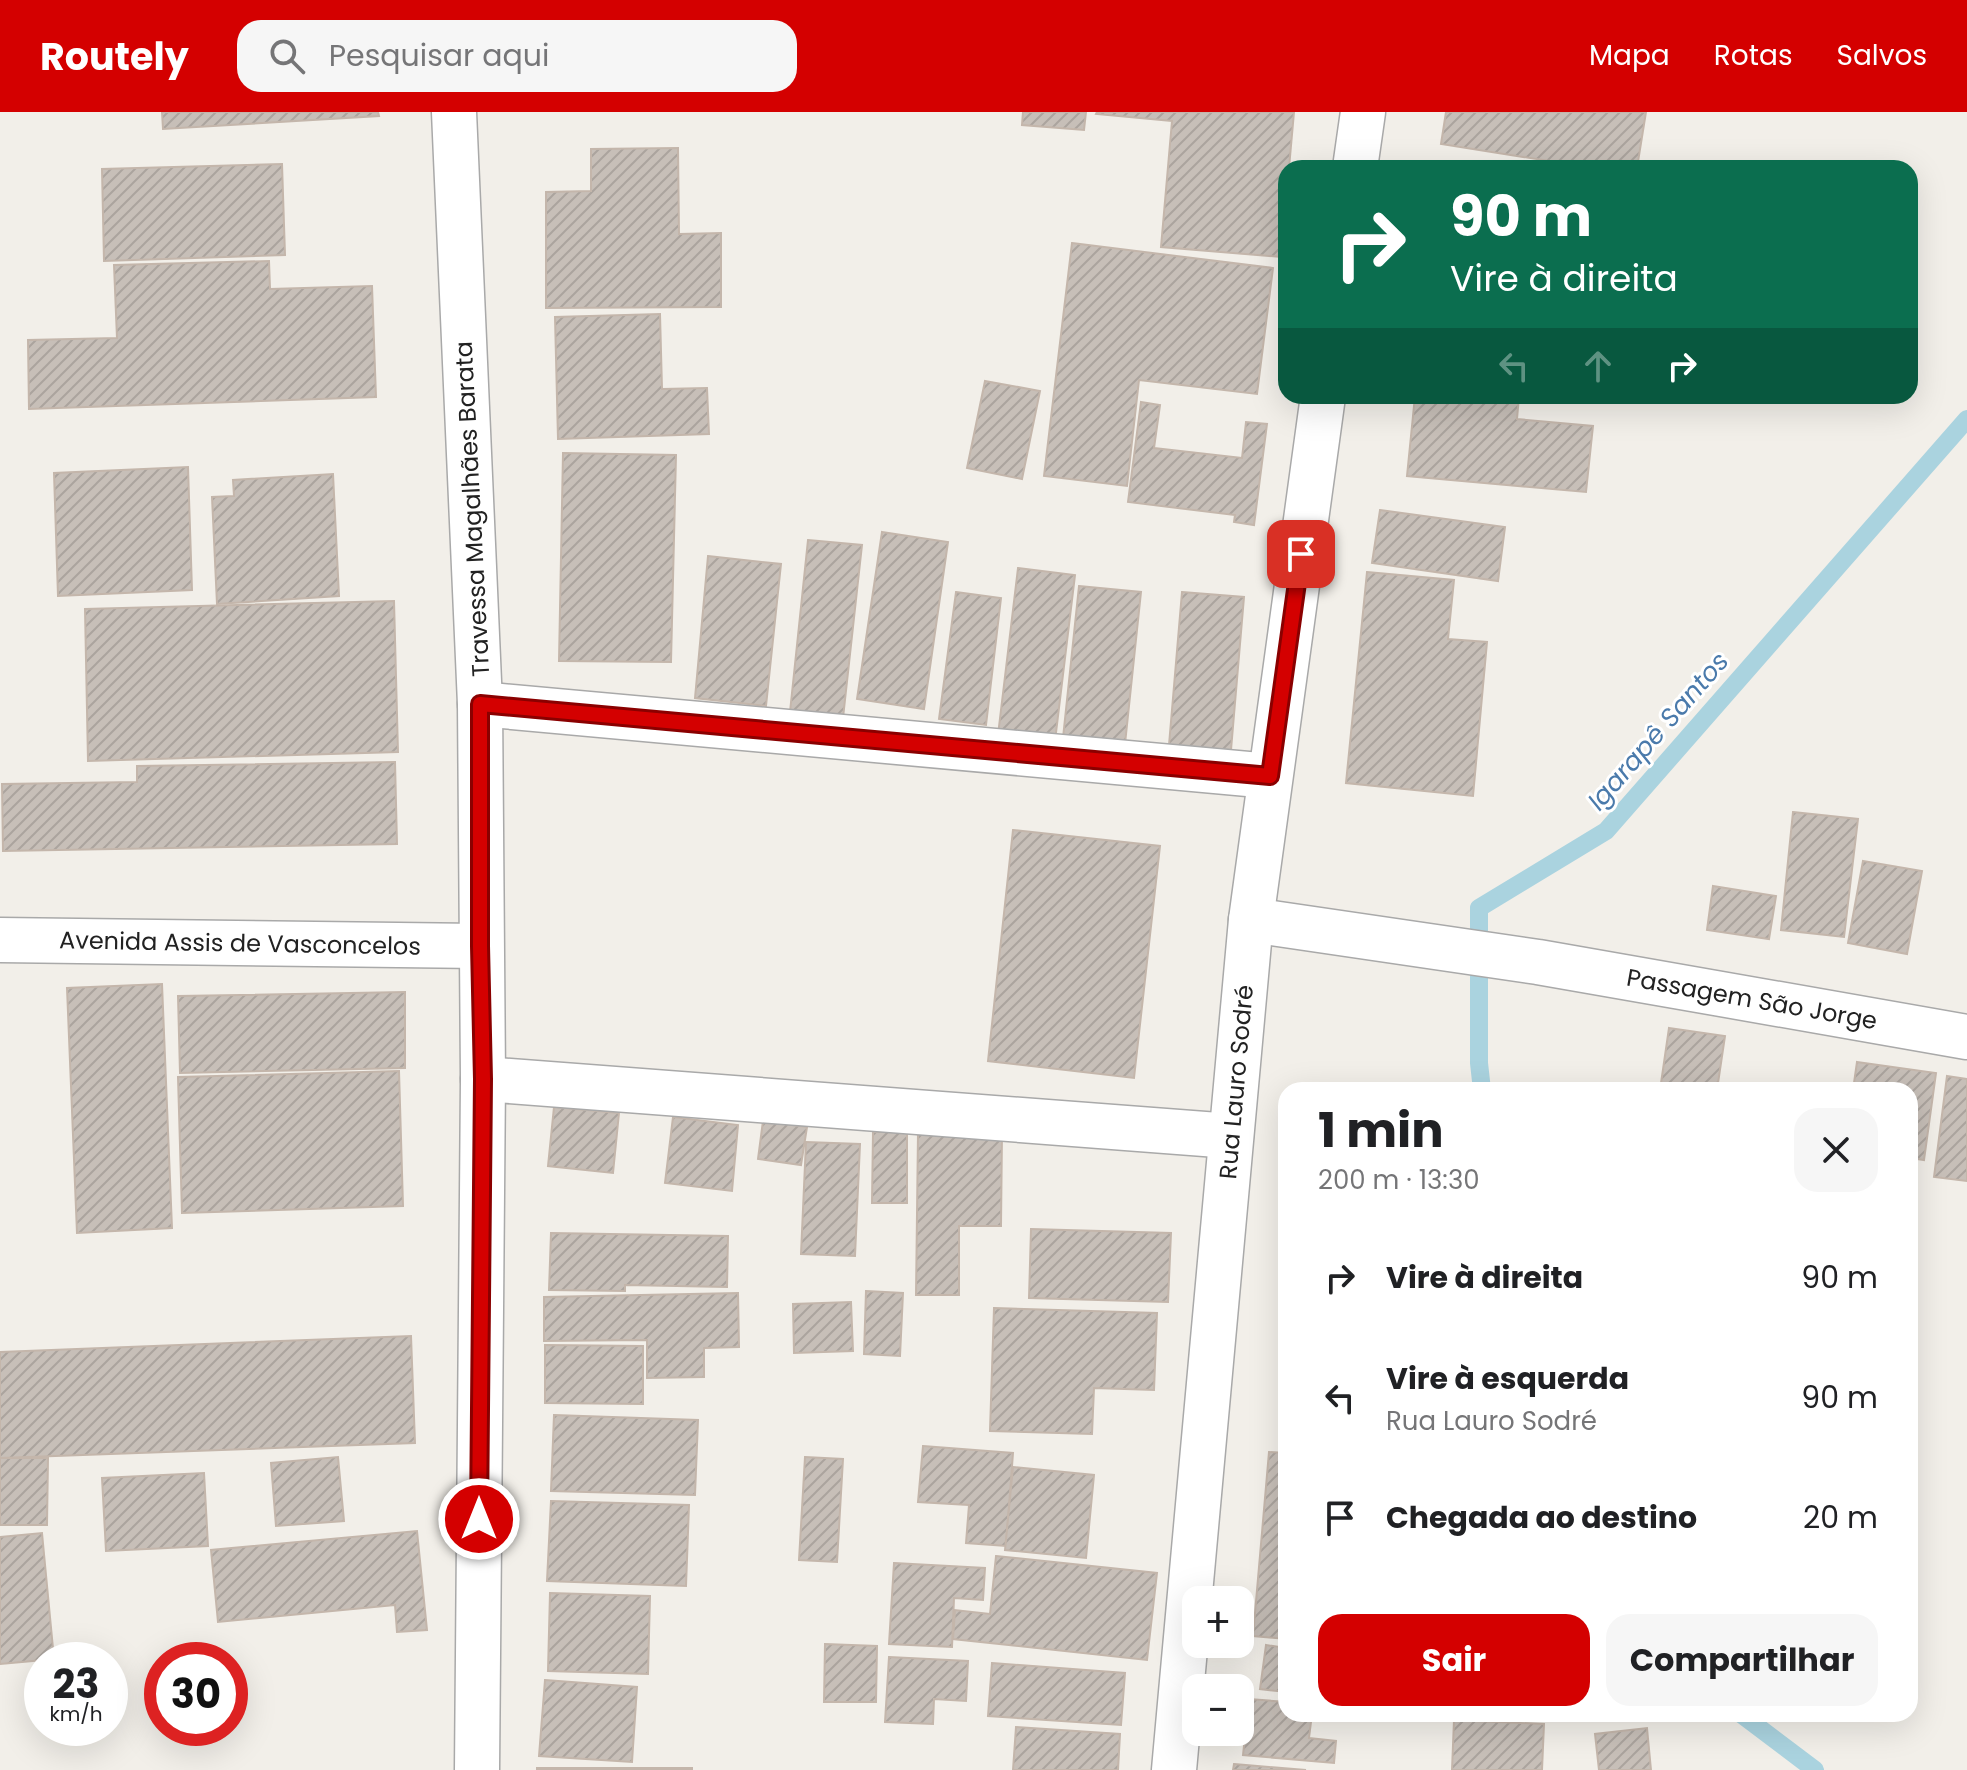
<!DOCTYPE html>
<html lang="pt">
<meta charset="utf-8">
<style>
body{margin:0;font-family:Poppins,sans-serif;background:#f6f6f6;color:#202124;height:100vh;display:flex;flex-direction:column;font-size:30px;white-space:nowrap}
*{box-sizing:border-box;margin:0}
p{font-size:26px;color:#757577}
.icon{flex:none;width:44px;height:44px;fill:none;stroke:currentColor;stroke-width:2;stroke-linecap:round;stroke-linejoin:round}
.map{position:relative;flex:1;overflow:hidden}
.drawer{position:absolute;left:1278px;top:970px;width:640px;height:640px;display:flex;flex-direction:column;background:#fff;border-radius:24px;box-shadow:0 8px 32px #0002}
.drawer>*{flex:none}
.top-card{position:absolute;left:1278px;top:48px;width:640px;height:244px;border-radius:24px;box-shadow:0 8px 32px #0002;background:#0b6e4f;color:#fff;overflow:hidden}
.controls{position:absolute;left:1182px;top:1474px;display:grid;gap:16px}
.controls a{display:grid;place-items:center;width:72px;height:72px;border-radius:16px;background:#fff;box-shadow:0 8px 32px #0002;font-size:40px}
.speed{position:absolute;left:24px;top:1530px;display:flex;gap:16px;font-size:40px;font-weight:700;text-align:center}
.speed>*{display:grid;place-content:center;width:104px;height:104px;border-radius:50%;background:#fff;box-shadow:0 8px 32px #0002;line-height:1}
.speed small{font-size:20px;font-weight:400}
.speed .limit{border:12px solid #d22;background:#fff;color:#111}
.pin{position:absolute;display:grid;place-items:center;width:68px;height:68px;color:#fff;margin:-34px;border-radius:16px;box-shadow:0 4px 12px #0006}
.me{position:absolute;width:88px;margin:-44px;rotate:0deg;stroke-linejoin:round;filter:drop-shadow(0 0 6px #0008)}
.turn{display:flex;align-items:center;gap:28px;height:168px;padding:0 40px;font-size:36px}
.turn .icon{width:104px;height:104px;stroke-width:2.5}
.turn b{display:block;font-size:56px;line-height:68px}
.lanes{display:flex;align-items:center;height:76px;padding:0 40px;background:#0003;justify-content:center;gap:40px;direction:ltr}
.lanes .off{opacity:.35}
.round{display:grid;place-items:center;flex:none;width:84px;height:84px;border-radius:24px;background:#f6f6f6}
.overview{display:flex;align-items:center;justify-content:space-between;height:136px;padding:0 40px}
h1{font-size:48px;font-weight:700;line-height:60px}
.primary-button{display:flex;gap:16px;margin-top:auto;padding:16px 40px}
.primary-button a{flex:1;height:92px;border-radius:24px;background:#d40000;color:#fff;font-size:32px;font-weight:700;line-height:92px;text-align:center}
.primary-button a+a{background:#f6f6f6;color:#202124}
ul{padding:0;list-style:none}
li{display:flex;align-items:center;gap:24px;height:120px;padding:0 40px}
li div{flex:1}
li b{display:block;font-size:30px}
li em{font-style:normal}
header{display:flex;align-items:center;gap:48px;box-sizing:border-box;height:112px;padding:0 40px;background:#d40000;color:#fff}
header strong{font-size:38px}
nav{display:flex;gap:44px;margin-inline-start:auto;font-size:28px}
.search{width:560px;height:72px;background:#f6f6f6;display:flex;align-items:center;gap:20px;box-sizing:border-box;padding:0 28px;border-radius:24px;color:#757577;font-size:30px}
.map>svg:first-child{display:block}
.lines{fill:none;stroke-linecap:round;stroke-linejoin:round}
.stream{stroke:#aad3df;stroke-width:18}
.building{fill:url(#building-hatch);stroke:#c4b6ab;stroke-width:2}
.minor-casing{stroke:#a9a9a9;stroke-width:47}
.minor{stroke:#fff;stroke-width:44}
.route-casing{stroke:#8a0000;stroke-width:20}
.route{stroke:#d40000;stroke-width:14}
.labels{text-anchor:middle;dominant-baseline:central;stroke-width:6;stroke-linejoin:round;paint-order:stroke}
.street-label{font-size:24px;fill:#222;stroke:#fff}
.water-label{font-size:26px;font-style:italic;fill:#4a7aab;stroke:#fff}
</style>
<header>
<strong>Routely</strong>
<div class="search"><svg class="icon" aria-label="search" viewBox="0 0 24 24"><circle cx="10" cy="10" r="6"/><path d="M15 15l6 6"/></svg>Pesquisar aqui</div>
<nav><a>Mapa</a><a>Rotas</a><a>Salvos</a></nav>
</header>
<div class="map">
<svg width="1967" height="1658" viewBox="0 0 1967 1658">
<defs>
<pattern id="building-hatch" width="6" height="6" patternUnits="userSpaceOnUse" patternTransform="scale(2)"><rect width="6" height="6" fill="#c7bfb8"/><path d="M-1 1l2-2M0 6l6-6M5 7l2-2" fill="none" stroke="#aba49e"/></pattern>
</defs>
<rect width="100%" height="100%" fill="#f2efe9"/>
<g class="lines">
<!-- stream -->
<g class="stream">
<polyline points="1482,978 1479,951 1479,796 1606,719 1967,307"/>
<polyline points="1741,1602 1815,1658"/>
</g>
</g>
<!-- building -->
<g class="building">
<polygon points="162,0 378,0 379,4 163,17"/>
<polygon points="1023,0 1086,0 1084,18 1022,13"/>
<polygon points="1097,0 1294,0 1289,56 1286,56 1281,145 1161,135 1172,9 1096,2"/>
<polygon points="1446,0 1646,0 1637,56 1593,56 1441,32"/>
<polygon points="678,36 679,122 721,121 721,195 546,196 546,80 591,79 591,37"/>
<polygon points="282,52 285,143 104,149 102,57"/>
<polygon points="1072,131 1273,156 1257,282 1139,268 1127,374 1044,364"/>
<polygon points="269,149 270,177 372,174 376,285 29,297 28,228 117,226 114,153"/>
<polygon points="660,202 662,277 707,276 709,322 558,327 555,205"/>
<polygon points="985,269 1040,279 1022,367 967,356"/>
<polygon points="1415,284 1519,284 1517,307 1593,314 1586,380 1407,364"/>
<polygon points="1141,290 1160,293 1154,336 1242,346 1246,310 1267,312 1254,413 1234,410 1235,403 1128,390"/>
<polygon points="563,341 676,343 671,550 559,549"/>
<polygon points="188,355 192,478 58,484 54,361"/>
<polygon points="333,362 339,484 217,492 212,385 234,384 233,368"/>
<polygon points="1380,398 1505,415 1498,469 1372,451"/>
<polygon points="882,420 948,430 924,597 857,587"/>
<polygon points="808,428 862,433 843,606 790,600"/>
<polygon points="708,444 781,452 766,594 695,586"/>
<polygon points="1018,456 1075,463 1055,629 998,623"/>
<polygon points="1367,460 1454,468 1448,527 1487,530 1473,684 1346,671"/>
<polygon points="1079,474 1141,480 1125,632 1063,626"/>
<polygon points="956,480 1001,486 986,613 939,607"/>
<polygon points="1182,480 1244,485 1231,638 1169,633"/>
<polygon points="394,489 398,640 88,649 85,497"/>
<polygon points="395,650 397,732 3,739 2,672 137,670 137,654"/>
<polygon points="1793,700 1858,707 1844,825 1781,818"/>
<polygon points="1013,718 1160,734 1134,966 988,949"/>
<polygon points="1863,749 1922,759 1907,842 1848,831"/>
<polygon points="1713,774 1776,784 1769,827 1707,818"/>
<polygon points="162,872 172,1116 77,1121 67,876"/>
<polygon points="405,880 405,956 180,961 178,884"/>
<polygon points="1669,916 1725,924 1717,978 1660,978"/>
<polygon points="1857,950 1936,961 1924,1048 1910,1046 1910,978 1853,978"/>
<polygon points="399,959 403,1094 182,1101 178,965"/>
<polygon points="1947,964 1967,967 1967,1069 1934,1065"/>
<polygon points="554,995 619,1001 613,1061 548,1054"/>
<polygon points="673,1005 738,1013 732,1079 665,1071"/>
<polygon points="763,1009 807,1015 801,1053 758,1047"/>
<polygon points="873,1020 907,1020 907,1091 872,1091"/>
<polygon points="918,1021 1002,1021 1001,1114 959,1114 959,1183 916,1183"/>
<polygon points="806,1030 860,1032 855,1144 801,1142"/>
<polygon points="1031,1117 1171,1121 1168,1190 1029,1186"/>
<polygon points="551,1121 728,1124 727,1175 625,1173 625,1179 549,1178"/>
<polygon points="866,1179 903,1181 900,1244 864,1242"/>
<polygon points="738,1181 739,1235 704,1236 704,1265 647,1266 647,1228 544,1229 544,1185"/>
<polygon points="851,1190 853,1239 794,1241 793,1192"/>
<polygon points="994,1196 1157,1201 1154,1278 1094,1276 1092,1322 990,1319"/>
<polygon points="411,1224 415,1331 0,1346 0,1240"/>
<polygon points="545,1233 643,1234 643,1292 545,1291"/>
<polygon points="554,1303 698,1308 695,1383 551,1379"/>
<polygon points="923,1334 1013,1341 1006,1434 966,1431 969,1393 918,1390"/>
<polygon points="1269,1340 1286,1341 1286,1527 1253,1524"/>
<polygon points="338,1345 344,1409 276,1414 271,1351"/>
<polygon points="805,1345 843,1347 837,1450 799,1448"/>
<polygon points="0,1346 48,1346 47,1413 0,1413"/>
<polygon points="1013,1355 1094,1363 1086,1446 1005,1438"/>
<polygon points="204,1361 208,1434 106,1439 102,1366"/>
<polygon points="551,1389 689,1393 686,1474 547,1469"/>
<polygon points="417,1419 427,1518 397,1520 395,1493 218,1510 211,1438"/>
<polygon points="42,1421 54,1547 0,1552 0,1425"/>
<polygon points="996,1444 1157,1461 1147,1548 953,1527 955,1498 990,1502"/>
<polygon points="894,1451 985,1456 983,1488 954,1486 952,1535 889,1532"/>
<polygon points="550,1481 650,1484 648,1562 548,1559"/>
<polygon points="825,1532 877,1534 876,1590 824,1590"/>
<polygon points="1266,1533 1286,1536 1286,1580 1260,1577"/>
<polygon points="889,1545 968,1549 966,1589 934,1587 933,1612 885,1610"/>
<polygon points="992,1551 1125,1561 1121,1613 988,1604"/>
<polygon points="545,1568 637,1575 632,1650 539,1644"/>
<polygon points="1249,1587 1286,1590 1286,1602 1312,1602 1309,1626 1336,1629 1334,1651 1243,1643"/>
<polygon points="1454,1608 1544,1612 1542,1658 1452,1658"/>
<polygon points="1016,1615 1120,1622 1118,1658 1013,1658"/>
<polygon points="1647,1616 1651,1658 1599,1658 1595,1622"/>
<polygon points="1234,1652 1306,1658 1233,1658"/>
<rect x="537" y="1656" width="155" height="2"/>
</g>
<g class="lines">
<defs>
<g id="minor">
<polyline points="454,0 480,592 483,967 477,1658"/>
<polyline points="1355,56 1363,0"/>
<polyline points="480,592 1270,664"/>
<polyline points="1251,808 1538,850 1967,925"/>
<polyline points="0,828 480,834"/>
<polyline points="483,967 1231,1024"/>
<polyline points="1174,1658 1251,808 1323,284"/>
</g>
</defs>
<!-- minor casing -->
<use href="#minor" class="minor-casing"/>
<!-- minor -->
<use href="#minor" class="minor"/>
</g>
<g class="lines">
<defs>
<polyline id="route" points="479,1407 483,967 480,834 480,592 1270,664 1301,442"/>
</defs>
<!-- route casing -->
<use href="#route" class="route-casing"/>
<!-- route -->
<use href="#route" class="route"/>
</g>
<g class="labels">
<!-- street labels -->
<g class="street-label">
<text transform="translate(472 397) rotate(-93)">Travessa Magalhães Barata</text>
<text transform="translate(240 831) rotate(1)">Avenida Assis de Vasconcelos</text>
<text transform="translate(1752 887) rotate(10)">Passagem São Jorge</text>
<text transform="translate(1236 970) rotate(-85)">Rua Lauro Sodré</text>
</g>
<!-- water labels -->
<g class="water-label">
<text transform="translate(1658 619) rotate(-49)">Igarapê Santos</text>
</g>
</g>
</svg>
<div class="controls">
<a>+</a>
<a>−</a>
</div>
<div class="speed"><div>23<small>km/h</small></div><div class="limit">30</div></div>
<div class="pin" style="left:1301px;top:442px;background:#d93025"><svg class="icon" aria-label="arrive" viewBox="0 0 24 24"><path d="M6 21V4h12l-3 4 3 4H6"/></svg></div>
<svg class="me" style="left:479px;top:1407px" viewBox="-20 -20 40 40"><circle r="17" fill="#d40000" stroke="#fff" stroke-width="3"/><path d="M0-11L8 9 0 5-8 9z" fill="#fff"/></svg>
<div class="top-card">
<div class="turn"><svg class="icon" aria-label="right" viewBox="0 0 24 24"><path d="M7 20v-9h11M14 6l5 5-5 5"/></svg><div><b>90 m</b>Vire à direita</div></div>
<div class="lanes"><svg class="icon off" aria-label="left" viewBox="0 0 24 24"><path d="M17 20v-9H6M10 6l-5 5 5 5"/></svg><svg class="icon off" aria-label="ahead" viewBox="0 0 24 24"><path d="M12 20V5M6 11l6-6 6 6"/></svg><svg class="icon" aria-label="right" viewBox="0 0 24 24"><path d="M7 20v-9h11M14 6l5 5-5 5"/></svg></div>
</div>
<section class="drawer">
<div class="overview"><div><h1>1 min</h1><p>200 m · 13:30</p></div><a class="round"><svg class="icon" aria-label="close" viewBox="0 0 24 24"><path d="M6 6l12 12M18 6L6 18"/></svg></a></div>
<ul>
<li><svg class="icon" aria-label="right" viewBox="0 0 24 24"><path d="M7 20v-9h11M14 6l5 5-5 5"/></svg><div><b>Vire à direita</b></div><em>90 m</em></li>
<li><svg class="icon" aria-label="left" viewBox="0 0 24 24"><path d="M17 20v-9H6M10 6l-5 5 5 5"/></svg><div><b>Vire à esquerda</b><p>Rua Lauro Sodré</p></div><em>90 m</em></li>
<li><svg class="icon" aria-label="arrive" viewBox="0 0 24 24"><path d="M6 21V4h12l-3 4 3 4H6"/></svg><div><b>Chegada ao destino</b></div><em>20 m</em></li>
</ul>
<div class="primary-button"><a>Sair</a><a>Compartilhar</a></div>
</section>
</div>
